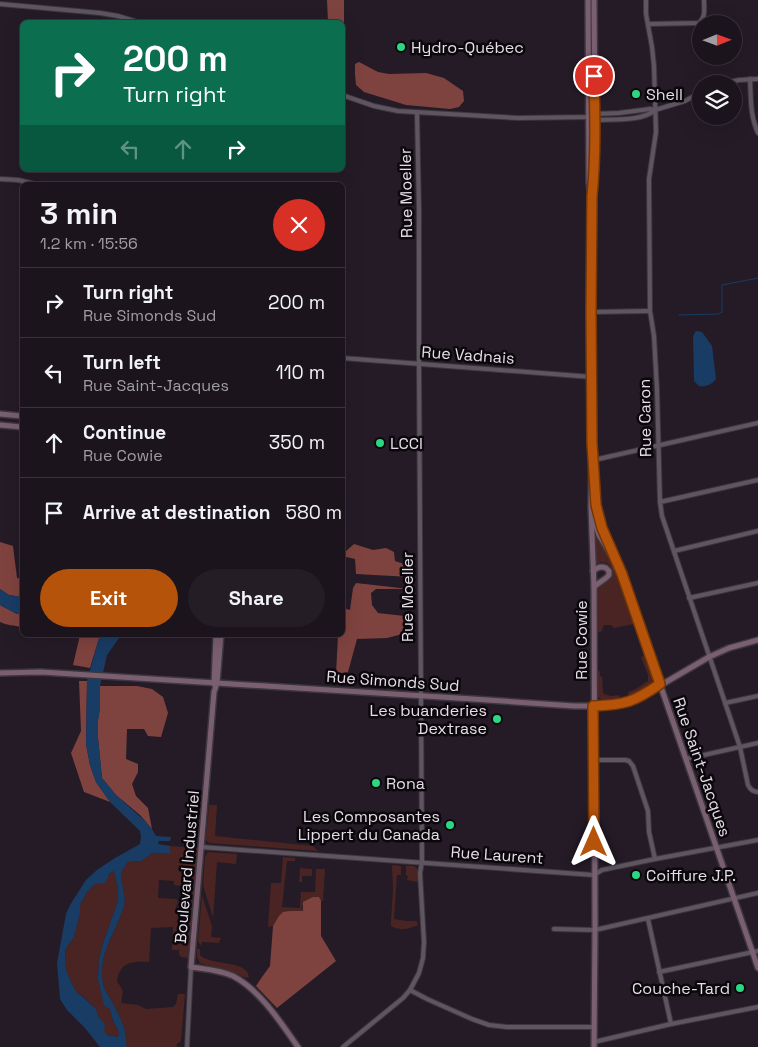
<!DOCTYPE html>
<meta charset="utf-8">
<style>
body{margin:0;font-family:"Space Grotesk",sans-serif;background:#241d25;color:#f1f3f6;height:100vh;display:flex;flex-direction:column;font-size:19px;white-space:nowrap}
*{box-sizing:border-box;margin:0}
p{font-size:16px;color:#a09ea3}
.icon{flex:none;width:28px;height:28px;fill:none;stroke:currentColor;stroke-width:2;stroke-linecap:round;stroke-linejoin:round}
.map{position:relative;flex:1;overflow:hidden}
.panel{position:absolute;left:20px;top:182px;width:325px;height:455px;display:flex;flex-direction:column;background:#1b141c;border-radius:8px;box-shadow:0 5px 20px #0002,0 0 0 1px #39333b}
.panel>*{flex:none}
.hud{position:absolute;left:20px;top:20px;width:325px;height:152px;border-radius:8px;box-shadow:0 5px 20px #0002,0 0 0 1px #39333b;background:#0b6e4f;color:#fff;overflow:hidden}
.needle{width:32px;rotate:89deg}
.controls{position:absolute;left:692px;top:15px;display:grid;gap:10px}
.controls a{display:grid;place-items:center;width:50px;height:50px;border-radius:50%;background:#1b141c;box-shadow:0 5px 20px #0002,0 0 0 1px #39333b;font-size:25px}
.pin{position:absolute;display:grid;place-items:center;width:42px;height:42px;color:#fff;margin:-21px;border:2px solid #fff;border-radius:50%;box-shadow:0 1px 5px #0007}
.me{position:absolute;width:55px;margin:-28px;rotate:0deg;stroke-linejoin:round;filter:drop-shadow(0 0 4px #0008)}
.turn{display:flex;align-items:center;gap:18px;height:105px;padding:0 20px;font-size:22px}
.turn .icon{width:65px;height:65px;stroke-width:2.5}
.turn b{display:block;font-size:35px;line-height:42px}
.lanes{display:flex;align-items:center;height:48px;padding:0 20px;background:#0003;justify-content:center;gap:25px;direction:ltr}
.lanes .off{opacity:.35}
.round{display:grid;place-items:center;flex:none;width:52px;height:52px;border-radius:26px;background:#241d25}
.head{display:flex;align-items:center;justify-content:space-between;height:85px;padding:0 20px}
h1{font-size:30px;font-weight:600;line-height:38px}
.primary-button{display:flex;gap:10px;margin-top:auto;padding:10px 20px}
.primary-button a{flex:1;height:58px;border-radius:30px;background:#b45309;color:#fff;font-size:20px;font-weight:600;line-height:58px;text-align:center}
.primary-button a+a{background:#241d25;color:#f1f3f6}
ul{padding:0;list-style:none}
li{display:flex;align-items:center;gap:15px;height:70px;padding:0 20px;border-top:1px solid #39333b}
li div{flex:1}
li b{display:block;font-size:19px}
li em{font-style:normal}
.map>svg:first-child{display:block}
.green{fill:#4a2422}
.forest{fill:#7f433f}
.water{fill:#193c65;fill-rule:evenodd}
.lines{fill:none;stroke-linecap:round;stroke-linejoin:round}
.stream{stroke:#193c65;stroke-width:1}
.street-casing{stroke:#3c363d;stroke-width:6}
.secondary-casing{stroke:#3c363d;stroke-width:8}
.street{stroke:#5e5561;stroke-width:4}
.secondary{stroke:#7a5f71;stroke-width:5}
.route-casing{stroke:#753606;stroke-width:12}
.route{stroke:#b45309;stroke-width:9}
.poi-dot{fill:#2ad884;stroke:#0b070c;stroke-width:2}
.labels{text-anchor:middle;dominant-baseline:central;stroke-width:5;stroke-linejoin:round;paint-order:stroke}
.poi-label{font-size:16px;fill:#e4dee5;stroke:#0b070c;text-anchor:start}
.street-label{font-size:16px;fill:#e4dee5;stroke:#0b070c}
</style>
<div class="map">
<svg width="758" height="1047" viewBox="0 0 758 1047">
<rect width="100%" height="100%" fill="#241b26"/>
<!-- green -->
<g class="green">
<path d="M595 536 597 537 608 555 616 572 634 624 614 628 611 625H604L601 632H597L598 586 602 582 610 579C614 574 613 567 607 563L601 562 596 564 595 563Z"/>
<path d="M645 655 653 682C647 689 637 692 629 696L628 692 634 690 648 681V675L641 657Z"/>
<path d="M600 671V676L602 677 603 693C609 697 613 696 619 695L620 699 604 701 598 697 597 672Z"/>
<polygon points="209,805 217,805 215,836 313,846 318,851 209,843 206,840 206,837"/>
<path d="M170 846 197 848 194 894 190 893 185 887 174 885V881L159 880 158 898 176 899 178 901 176 907 177 910 184 911 188 901 193 900 188 958 181 957 179 954V950H172L173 927 151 928 149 962C132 961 120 962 117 981L123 991 121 1003 138 1005 146 1009 173 1007 176 1004 178 994H185L181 1041 177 1044 176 1045 178 1047H126C128 1030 119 1015 111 1000 108 995 104 989 103 983 97 956 117 930 124 906 127 893 119 882 122 872 123 868 126 865 128 862L141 861 153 853 169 854Z"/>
<polygon points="208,852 237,854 236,864 217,862 213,918 203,885 205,857"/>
<path d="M283 857 295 858V861H287L282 907 300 908 301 892H315L316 869H325L323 901H321L318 897 302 906 303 911C287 911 281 912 273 926L268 927 271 883H281Z"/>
<path d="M392 865 401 866V875H397L394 919 407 921H417L418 925C411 929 398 931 391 926V921L393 889Z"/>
<polygon points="406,866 414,866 418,870 418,882 407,880 408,876 406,875"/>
<polygon points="300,868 312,869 312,876 302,876 302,882 299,882"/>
<polygon points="114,871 118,889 118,901 103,943 99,959 98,979 101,991 110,1009 113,1021 119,1032 118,1037 107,1035 104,1031 104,1024 99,1018 96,1009 83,996 77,993 70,980 66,969 65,950 74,937 80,913 80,905 87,892 95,884"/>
<polygon points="202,895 212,926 211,937 221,938 219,943 202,942 201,946 198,941"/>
<path d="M197 949H200V955C209 966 247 959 249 977L246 978 230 971 200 963 197 957Z"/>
</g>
<!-- forest -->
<g class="forest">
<polygon points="327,0 344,0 344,79 342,78 342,22 328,22"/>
<polygon points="359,62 378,72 389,74 426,73 444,78 463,91 464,101 459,107 450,109 406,105 364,92 356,85 355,74 355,64"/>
<polygon points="0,542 13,546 17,578 22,579 22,597 9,595 0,589"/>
<polygon points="354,544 373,550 386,548 394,552 395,561 407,565 411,573 411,577 356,574 355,559 346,557 346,551"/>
<polygon points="356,583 409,589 376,589 371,593 372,605 378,613 413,617 410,632 387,638 357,639 348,672 336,674 338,635 342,635 343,608 350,610 353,588"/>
<path d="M0 605 17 614H22V627C13 625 9 626 0 622Z"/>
<polygon points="80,635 100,635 90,668 73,665"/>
<polygon points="79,681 87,681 86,744 90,765 96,782 110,802 84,792 71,753 81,731"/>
<polygon points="100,686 137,686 152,689 163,697 168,713 161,737 148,736 144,729 127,729 126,759 138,764 138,772 132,784 136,796 148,808 152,829 140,815 116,795 102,778 98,738 98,720 100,708"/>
<polygon points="313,897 319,897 321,901 321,936 336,961 277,1008 256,986 262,977 270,966 273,926 279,916 283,912 290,911 303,911 303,902"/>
</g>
<!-- water -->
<g class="water">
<path d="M696 331 702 332 712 346 716 379C711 385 706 387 699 386L694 381 693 336Z"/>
<polygon points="0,589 9,595 22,597 22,614 17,614 0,605"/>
<path d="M100 635H119V638L107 655 100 686V708L98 720V738L102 778 116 795 145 821 152 829 156 836 171 837 170 841H159L158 844 170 846V854L153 853 141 861 128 862C126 865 123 868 122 872 119 882 127 893 124 906 117 930 97 956 103 983 104 989 108 995 111 1000 119 1015 128 1030 126 1047H100L85 1028 67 1010 60 999 57 963 66 914 70 905 86 880 97 870 115 858 140 844 141 837 140 831 110 802 96 782 90 765 86 744 87 681ZM114 871 118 889V901L103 943 99 959 98 979 104 1005 110 1009 113 1021 119 1032 118 1037 107 1035 104 1030 105 1024 99 1018 96 1009 82 996 77 993 70 980 66 969 65 950 74 937 80 913V905L87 892 95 884 105 883 109 874Z"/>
</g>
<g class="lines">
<!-- stream -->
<polyline class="stream" points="679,315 718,314 722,312 722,285 758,278"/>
<defs>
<g id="street">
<path d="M646 0V14L652 47 654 66 656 132 649 179 650 311 654 336 657 390 660 502 662 516 740 747 748 785C750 789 753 792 758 792"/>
<polyline points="0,4 100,13 118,16 138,22"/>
<path d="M649 24 699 23C706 17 704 9 704 0"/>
<path d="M750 79C751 98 750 116 758 133"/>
<polyline points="720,84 739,80 758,79"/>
<polyline points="342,95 374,106 398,111 518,118 589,117 594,114 619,113 650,109 655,110 685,101 701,92"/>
<path d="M593 119 595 120C611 119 642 122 655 110"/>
<polyline points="0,179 18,180 39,185"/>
<polyline points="591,312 650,311"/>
<polyline points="342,358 592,377"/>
<polyline points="594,460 758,423"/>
<polyline points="660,502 758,480"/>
<polyline points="674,551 758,531"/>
<polyline points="689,598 758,583"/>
<polyline points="725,703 758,696"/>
<polyline points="686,759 758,743"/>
<polyline points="594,760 625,760 629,761 633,766 648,811 649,832 655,859"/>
<polyline points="201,847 594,875 602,870 655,859 758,840"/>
<polyline points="648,919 671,1024"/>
<polyline points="554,929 595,930 758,893"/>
<polyline points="659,972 758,951"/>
<polyline points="410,990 427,999 472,1019 489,1025 507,1027 594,1027"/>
<polyline points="594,1042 671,1024 758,1007"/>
<polyline points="187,1047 191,967"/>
<polyline points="343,1047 403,998 410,990 419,973 423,958 424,942 420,873 422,862 419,363 419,210 417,113"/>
</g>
<g id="secondary">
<polyline points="588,0 589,182 590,190"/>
<polyline points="0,414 22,416"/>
<polyline points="0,425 22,427"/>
<polyline points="594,466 596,505 598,515 622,574 758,968"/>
<polyline points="593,517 599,535 614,560"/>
<path d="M593 571C598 567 601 566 606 568L609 571V575C605 580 599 582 594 587"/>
<path d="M221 635 217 683 214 692 191 967C205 969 220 970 233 976 260 990 281 1023 298 1047"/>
<polyline points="0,673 41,672 473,699 574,706 615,706 628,703 642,697 661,685 709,657 729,648 758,640"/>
<polyline points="214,684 216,635"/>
<polyline points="594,1047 595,930 594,587 591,507 592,443 591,312 591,196 593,182 595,120 594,0"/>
</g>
</defs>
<!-- street casing -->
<use href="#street" class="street-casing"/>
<!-- secondary casing -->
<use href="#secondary" class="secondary-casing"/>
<!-- street -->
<use href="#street" class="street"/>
<!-- secondary -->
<use href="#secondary" class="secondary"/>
</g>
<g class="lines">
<defs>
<path id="route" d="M594 842 593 706C625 705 634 702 660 684L622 574 602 528 596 505 592 443 591 312 592 196C596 156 595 116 594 76"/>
</defs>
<!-- route casing -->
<use href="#route" class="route-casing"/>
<!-- route -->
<use href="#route" class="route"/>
</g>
<!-- markers -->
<g class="poi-dot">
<circle cx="401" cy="47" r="5"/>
<circle cx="636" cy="94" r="5"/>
<circle cx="380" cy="443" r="5"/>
<circle cx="497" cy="719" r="5"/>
<circle cx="376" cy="783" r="5"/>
<circle cx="450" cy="825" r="5"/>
<circle cx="636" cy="875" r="5"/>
<circle cx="740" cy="988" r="5"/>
</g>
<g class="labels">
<!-- poi labels -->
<g class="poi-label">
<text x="411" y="47">Hydro-Québec</text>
<text x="646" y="94">Shell</text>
<text x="390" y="443">LCCI</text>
<text x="487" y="710" text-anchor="end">Les buanderies<tspan x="487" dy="18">Dextrase</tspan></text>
<text x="386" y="783">Rona</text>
<text x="440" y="816" text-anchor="end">Les Composantes<tspan x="440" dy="18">Lippert du Canada</tspan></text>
<text x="646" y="875">Coiffure J.P.</text>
<text x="730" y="988" text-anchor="end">Couche-Tard</text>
</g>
<!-- street labels -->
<g class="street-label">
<text transform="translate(406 193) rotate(-91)">Rue Moeller</text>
<text transform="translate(468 355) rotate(4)">Rue Vadnais</text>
<text transform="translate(645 418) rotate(-91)">Rue Caron</text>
<text transform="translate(407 597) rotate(-90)">Rue Moeller</text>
<text transform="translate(581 640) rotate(-90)">Rue Cowie</text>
<text transform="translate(393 681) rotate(4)">Rue Simonds Sud</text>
<text transform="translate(702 767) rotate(71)">Rue Saint-Jacques</text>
<text transform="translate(497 855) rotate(4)">Rue Laurent</text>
<text transform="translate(187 867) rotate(-85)">Boulevard Industriel</text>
</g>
</g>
</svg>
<div class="controls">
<a><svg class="needle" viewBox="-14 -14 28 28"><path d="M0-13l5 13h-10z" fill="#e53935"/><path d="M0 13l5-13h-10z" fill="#a09ea3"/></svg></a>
<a><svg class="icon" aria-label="layers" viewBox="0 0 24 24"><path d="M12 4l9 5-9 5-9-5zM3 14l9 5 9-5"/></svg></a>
</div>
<div class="pin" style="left:594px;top:76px;background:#d93025"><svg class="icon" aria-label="arrive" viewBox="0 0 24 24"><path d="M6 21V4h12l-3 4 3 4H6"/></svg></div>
<svg class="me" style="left:594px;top:842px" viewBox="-20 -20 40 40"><path d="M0-17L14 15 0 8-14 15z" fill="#b45309" stroke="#fff" stroke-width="4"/></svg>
<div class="hud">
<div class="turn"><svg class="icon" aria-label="right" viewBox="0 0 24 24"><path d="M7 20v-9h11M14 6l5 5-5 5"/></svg><div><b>200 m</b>Turn right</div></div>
<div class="lanes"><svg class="icon off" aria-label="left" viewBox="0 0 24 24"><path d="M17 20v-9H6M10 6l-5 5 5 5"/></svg><svg class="icon off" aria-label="ahead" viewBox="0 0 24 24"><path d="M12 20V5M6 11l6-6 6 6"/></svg><svg class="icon" aria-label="right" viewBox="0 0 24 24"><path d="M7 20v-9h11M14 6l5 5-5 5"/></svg></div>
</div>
<section class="panel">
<div class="head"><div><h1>3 min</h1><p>1.2 km · 15:56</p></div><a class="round" style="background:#d93025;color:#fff"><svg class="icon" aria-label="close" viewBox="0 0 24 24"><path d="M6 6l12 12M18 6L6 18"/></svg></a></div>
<ul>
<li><svg class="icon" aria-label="right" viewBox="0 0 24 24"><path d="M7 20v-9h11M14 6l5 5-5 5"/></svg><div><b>Turn right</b><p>Rue Simonds Sud</p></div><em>200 m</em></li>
<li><svg class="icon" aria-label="left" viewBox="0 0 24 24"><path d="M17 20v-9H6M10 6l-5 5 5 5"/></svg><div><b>Turn left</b><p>Rue Saint-Jacques</p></div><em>110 m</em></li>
<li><svg class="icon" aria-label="ahead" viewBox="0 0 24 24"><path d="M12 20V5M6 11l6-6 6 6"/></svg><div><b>Continue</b><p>Rue Cowie</p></div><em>350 m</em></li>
<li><svg class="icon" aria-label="arrive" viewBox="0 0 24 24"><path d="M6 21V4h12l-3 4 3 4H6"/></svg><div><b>Arrive at destination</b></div><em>580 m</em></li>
</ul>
<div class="primary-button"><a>Exit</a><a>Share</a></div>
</section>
</div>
